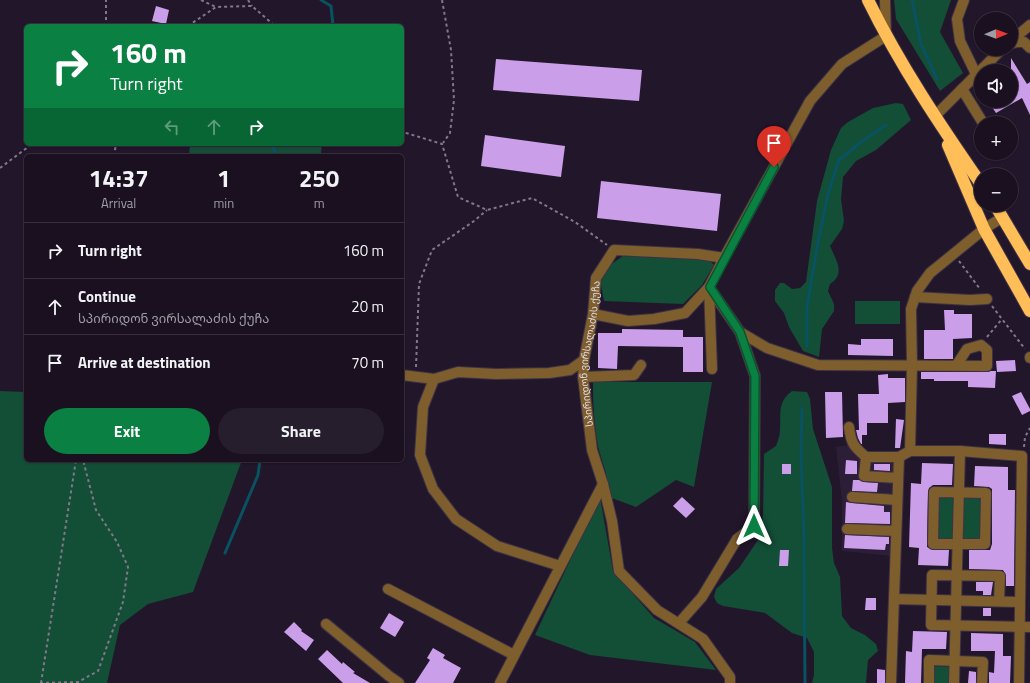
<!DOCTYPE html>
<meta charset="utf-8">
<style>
body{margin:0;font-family:"Titillium Web","Noto Sans Georgian",sans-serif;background:#271e2d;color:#f1f3f6;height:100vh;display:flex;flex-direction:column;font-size:15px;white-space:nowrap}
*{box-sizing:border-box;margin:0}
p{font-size:13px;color:#9f9da5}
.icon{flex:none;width:22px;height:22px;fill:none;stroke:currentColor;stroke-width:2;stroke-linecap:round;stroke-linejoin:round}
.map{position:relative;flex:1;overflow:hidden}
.side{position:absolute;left:24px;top:154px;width:380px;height:308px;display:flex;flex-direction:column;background:#1a1020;border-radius:6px;box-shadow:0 1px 3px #0004,0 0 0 1px #38303e}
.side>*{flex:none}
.guide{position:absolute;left:24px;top:24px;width:380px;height:122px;border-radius:6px;box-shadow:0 1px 3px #0004,0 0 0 1px #38303e;background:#0b8043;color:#fff;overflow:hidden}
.needle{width:26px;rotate:89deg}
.buttons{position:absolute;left:974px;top:12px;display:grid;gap:8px}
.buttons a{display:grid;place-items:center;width:44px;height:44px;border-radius:50%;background:#1a1020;box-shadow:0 1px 3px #0004,0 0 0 1px #38303e;font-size:20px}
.pin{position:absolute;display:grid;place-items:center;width:34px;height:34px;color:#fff;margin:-41px -17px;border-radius:50% 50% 50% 0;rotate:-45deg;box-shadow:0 0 4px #0007}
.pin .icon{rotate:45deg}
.me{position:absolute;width:44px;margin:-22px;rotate:0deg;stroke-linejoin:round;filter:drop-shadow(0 0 3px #0008)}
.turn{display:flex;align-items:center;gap:14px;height:84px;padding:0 20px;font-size:18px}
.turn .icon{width:52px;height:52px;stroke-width:2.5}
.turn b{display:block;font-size:28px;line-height:34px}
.lanes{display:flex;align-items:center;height:38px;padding:0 20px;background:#0003;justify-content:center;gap:20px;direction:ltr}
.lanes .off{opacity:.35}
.eta{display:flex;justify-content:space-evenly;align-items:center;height:68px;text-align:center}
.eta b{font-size:24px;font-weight:700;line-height:28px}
.button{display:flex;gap:8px;margin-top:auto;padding:8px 20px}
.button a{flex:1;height:46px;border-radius:24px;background:#0b8043;color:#fff;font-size:16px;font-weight:700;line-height:46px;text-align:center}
.button a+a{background:#271e2d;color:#f1f3f6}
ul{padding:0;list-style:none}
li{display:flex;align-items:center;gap:12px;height:56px;padding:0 20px;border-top:1px solid #38303e}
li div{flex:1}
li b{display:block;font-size:15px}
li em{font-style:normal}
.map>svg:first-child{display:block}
.built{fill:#2d1e37}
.green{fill:#134e37}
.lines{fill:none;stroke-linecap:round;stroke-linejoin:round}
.stream{stroke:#095261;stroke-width:3}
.building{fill:#cb9ee9}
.minor-casing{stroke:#3d3245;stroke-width:12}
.highway-casing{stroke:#3d3245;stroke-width:14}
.path{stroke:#827889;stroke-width:2;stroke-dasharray:3 3;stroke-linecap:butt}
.minor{stroke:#7e5e2c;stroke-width:10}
.highway{stroke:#ffbe57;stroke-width:12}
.route-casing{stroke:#07532c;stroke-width:10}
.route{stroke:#0b8043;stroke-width:7}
.labels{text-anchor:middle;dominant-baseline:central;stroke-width:4;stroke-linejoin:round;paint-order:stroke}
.street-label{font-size:10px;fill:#e3dbe9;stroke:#190d20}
</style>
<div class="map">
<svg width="1030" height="683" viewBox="0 0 1030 683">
<rect width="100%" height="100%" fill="#22162a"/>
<!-- built -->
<polygon class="built" points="849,445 860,459 896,459 892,556 842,551 842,501 836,447"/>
<!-- green -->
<g class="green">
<polygon points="894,0 951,0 940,32 963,73 940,91 896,19"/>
<path d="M896 103 903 104 911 120 876 150 856 161 843 177 841 199 844 221 842 229 830 246C836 260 846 274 830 284L828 291 834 304V311L822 329 819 357 803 351 789 327 784 313 775 301V290L780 283H784L792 289 800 288 806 282 817 201 831 150 841 128 848 122 873 108Z"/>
<polygon points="190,144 322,144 321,153 312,156 189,156"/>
<polygon points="623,256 709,260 714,265 702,285 683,304 604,301 600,280 607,267"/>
<rect x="855" y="301" width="45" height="23"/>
<path d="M593 382H712L694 487 676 480 636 507 609 497C610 480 602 463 598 446 594 424 593 403 593 382Z"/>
<polygon points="0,391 26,392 26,460 242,460 193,592 148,604 120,625 107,683 0,683"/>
<path d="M792 391 807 392 810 399 813 429 832 487V548L834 563 840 577 842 616 851 628 865 635 876 644 878 651 868 660 866 683H812L814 675V652L807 638 792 633 765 613 723 606 717 603 714 597 716 589 739 568 760 537 763 515 764 454 776 446C778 441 780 435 780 430 781 414 777 402 792 391Z"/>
<polygon points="937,495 984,496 983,541 936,540"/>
<polygon points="600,497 613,571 654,618 695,642 716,670 590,655 535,635"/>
<polygon points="934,666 952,667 952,683 933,683"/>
</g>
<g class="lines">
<!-- stream -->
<g class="stream">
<polyline points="321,0 331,6 333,26"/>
<polyline points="912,0 921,44 937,79"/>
<polyline points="272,144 276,156"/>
<polyline points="807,346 807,307 818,242 828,194 839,160 861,142 886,125"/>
<polyline points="802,408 801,455 804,538 805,683"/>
<polyline points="225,553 258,475 260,460"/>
</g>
</g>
<!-- building -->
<g class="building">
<polygon points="156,6 169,10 166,24 152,21"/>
<polygon points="1011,58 1027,84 1030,82 1030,115 1022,98 996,113 988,101 1011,101"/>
<polygon points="496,59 642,70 639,101 493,90"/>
<polygon points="485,135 565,146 561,177 481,166"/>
<polygon points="601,181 721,194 717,231 597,218"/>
<polygon points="944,310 954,310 954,314 972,314 972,338 953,339 953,359 924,359 924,330 945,330"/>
<polygon points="622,329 683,330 683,337 703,337 703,372 683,372 683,347 618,346 617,369 598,368 598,333 622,333"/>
<polygon points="861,339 893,339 893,356 848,355 848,344 861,345"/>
<polygon points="1015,360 1016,371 997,372 996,361"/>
<polygon points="991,371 996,371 995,388 968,387 968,381 934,381 934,379 921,379 921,372 987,372"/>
<polygon points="888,374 888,378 905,378 905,402 888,403 888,423 867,423 867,435 862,435 862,444 861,444 858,438 856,430 859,430 858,394 879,394 878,375"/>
<polygon points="825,392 842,392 843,437 826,438"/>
<polygon points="1021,392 1030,409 1030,411 1022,415 1012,396"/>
<polygon points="896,419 904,420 900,448 895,448"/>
<polygon points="989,434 1006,434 1006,445 989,444"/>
<polygon points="846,460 857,461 857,474 845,474"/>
<polygon points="922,463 953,464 952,485 933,485 929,488 928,492 927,547 933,550 949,550 948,566 918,565 919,548 909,547 911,483 921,484"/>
<rect x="782" y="464" width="9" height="10"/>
<polygon points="874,464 890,464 890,471 874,470"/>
<polygon points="975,466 1008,467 1008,490 1015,490 1014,586 1006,586 1006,576 1003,570 969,569 969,550 990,550 992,544 992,489 989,487 974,486"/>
<polygon points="853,480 859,480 864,482 878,483 877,492 852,491"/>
<polygon points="682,497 695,509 686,518 673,506"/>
<polygon points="846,502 852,503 884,506 884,512 890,512 890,524 845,523"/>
<polygon points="845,535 889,537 889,544 886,544 885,550 844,548"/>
<polygon points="780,550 789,550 788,566 779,566"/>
<polygon points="976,582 993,582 991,595 983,595 983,591 976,591"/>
<polygon points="866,598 876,598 876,610 865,610"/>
<rect x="983" y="608" width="8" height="8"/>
<polygon points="389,613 404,622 395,637 380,628"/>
<polygon points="294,622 302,630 301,631 314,640 306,651 284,632"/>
<polygon points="913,631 947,632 946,649 922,649 921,683 905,683 906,651 912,652"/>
<polygon points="971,633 1003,634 1003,656 1011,656 1010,683 989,683 989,672 994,673 995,651 971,651"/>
<polygon points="433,648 445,655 443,658 461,668 453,683 415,683 430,660 427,658"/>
<polygon points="327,650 342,664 343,662 355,672 353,673 370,683 343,683 318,659"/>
<polygon points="877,669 885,670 885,683 877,683"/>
<polygon points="969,671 976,672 976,683 968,683"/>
</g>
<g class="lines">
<defs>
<g id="minor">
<polyline points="964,0 957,19 960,41 976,74"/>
<polyline points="1011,41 1030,25"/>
<polyline points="1011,44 1016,42 1024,42 1030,48"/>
<polyline points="962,89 983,123"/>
<polyline points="935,116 1002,49"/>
<polyline points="709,287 712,369"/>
<polyline points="915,297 970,300 987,299"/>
<polyline points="593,314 628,321 654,319 685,313 709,287 724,258"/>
<polyline points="740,332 767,348 818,365 987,366 987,350 981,345 967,349 956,366"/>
<polyline points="1030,358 1030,357"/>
<polyline points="402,375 434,379 458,372 496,374 549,373 570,370 584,360"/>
<polyline points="583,377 634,375 641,365"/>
<polyline points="434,379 423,407 420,455 433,489 456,519 497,546 560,566"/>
<path d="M849 427C851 443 853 446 866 457"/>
<polyline points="910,451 912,365 911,309 917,291 930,273 984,229 1003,217"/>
<polyline points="898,478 864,476 866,457 899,457 910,451 960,451 1022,456 1019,683"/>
<polygon points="934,492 986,493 985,544 933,544"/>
<polyline points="852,497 897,500"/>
<polyline points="847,529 896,531"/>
<polyline points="388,589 514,655"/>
<polyline points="894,599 1020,602"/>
<polyline points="999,601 1000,576 932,575 931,625 1030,627"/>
<polyline points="679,623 702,597 737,539 754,526 755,376 740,332 709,287"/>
<polyline points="326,624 389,676 399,683"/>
<polyline points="500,683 603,484"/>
<path id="s1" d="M730 683V677L703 639 657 610 619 571 612 521 603 484 592 450 583 377 584 360 593 314 596 278 614 250 698 254 724 258 810 101 842 64 886 36 885 0"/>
<polyline points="891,683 899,457"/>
<polyline points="929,683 929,660 983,662 982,683"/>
<polyline points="954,683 960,451"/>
</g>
<g id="highway">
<path d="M868 0C900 65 940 125 981 184"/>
<polyline points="948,145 984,229 1030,311"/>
<polyline points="995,205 1030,264"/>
</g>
</defs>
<!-- minor casing -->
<use href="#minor" class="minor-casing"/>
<!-- highway casing -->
<use href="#highway" class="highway-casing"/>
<!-- path -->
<g class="path">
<polyline points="201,0 216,7"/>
<polyline points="248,0 252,6"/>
<polyline points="442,0 451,50 454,100 450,133 443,143"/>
<polyline points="106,26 106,0"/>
<polyline points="188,26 216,7 252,6 275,26"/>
<polyline points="402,129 403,132 442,144 458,197 487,210 532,198 575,222 607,245"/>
<polyline points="114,156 116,144"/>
<polyline points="0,168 32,144"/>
<polyline points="959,261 980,289"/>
<polyline points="992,306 1025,349"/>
<polyline points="987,337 1002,319"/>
<polyline points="416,367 419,284 432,250 474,221 487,210"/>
<polyline points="1024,447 1025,437 1030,428"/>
<polyline points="40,683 78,682 98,671 123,602 128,567 117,542 96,510 83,460"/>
<polyline points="41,683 76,460"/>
</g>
<!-- minor -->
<use href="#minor" class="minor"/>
<!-- highway -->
<use href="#highway" class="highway"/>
</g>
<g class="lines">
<defs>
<polyline id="route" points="754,526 755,376 740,332 710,287 774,167"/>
</defs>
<!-- route casing -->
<use href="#route" class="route-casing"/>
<!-- route -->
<use href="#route" class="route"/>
</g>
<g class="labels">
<!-- street labels -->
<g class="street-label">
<text stroke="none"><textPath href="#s1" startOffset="383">სპირიდონ ვირსალაძის ქუჩა</textPath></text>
</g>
</g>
</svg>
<div class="buttons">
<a><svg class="needle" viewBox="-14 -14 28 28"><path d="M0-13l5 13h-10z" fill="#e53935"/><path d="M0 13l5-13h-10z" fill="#9f9da5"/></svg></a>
<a><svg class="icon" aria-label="sound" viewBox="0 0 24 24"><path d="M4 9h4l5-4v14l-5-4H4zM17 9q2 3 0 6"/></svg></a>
<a>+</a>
<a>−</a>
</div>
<div class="pin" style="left:774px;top:167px;background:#d93025"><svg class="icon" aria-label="arrive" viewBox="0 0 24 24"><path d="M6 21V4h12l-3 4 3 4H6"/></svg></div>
<svg class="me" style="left:754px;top:526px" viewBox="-20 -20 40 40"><path d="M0-17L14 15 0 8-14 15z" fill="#0b8043" stroke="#fff" stroke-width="4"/></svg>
<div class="guide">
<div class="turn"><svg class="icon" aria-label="right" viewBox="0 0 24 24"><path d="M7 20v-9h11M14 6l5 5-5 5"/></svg><div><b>160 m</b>Turn right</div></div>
<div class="lanes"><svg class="icon off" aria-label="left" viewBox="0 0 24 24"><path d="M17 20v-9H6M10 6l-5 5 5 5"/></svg><svg class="icon off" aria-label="ahead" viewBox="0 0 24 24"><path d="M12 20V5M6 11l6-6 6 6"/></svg><svg class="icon" aria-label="right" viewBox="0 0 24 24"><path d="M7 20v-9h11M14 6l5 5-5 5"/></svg></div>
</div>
<section class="side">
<div class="eta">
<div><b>14:37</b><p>Arrival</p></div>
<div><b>1</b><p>min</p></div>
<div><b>250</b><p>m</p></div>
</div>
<ul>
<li><svg class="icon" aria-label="right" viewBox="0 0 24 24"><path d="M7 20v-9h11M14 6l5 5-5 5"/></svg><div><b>Turn right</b></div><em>160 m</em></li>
<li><svg class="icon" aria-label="ahead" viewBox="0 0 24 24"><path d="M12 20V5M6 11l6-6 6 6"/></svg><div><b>Continue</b><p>სპირიდონ ვირსალაძის ქუჩა</p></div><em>20 m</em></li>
<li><svg class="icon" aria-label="arrive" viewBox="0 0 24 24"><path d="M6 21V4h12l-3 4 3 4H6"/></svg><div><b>Arrive at destination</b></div><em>70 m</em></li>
</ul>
<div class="button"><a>Exit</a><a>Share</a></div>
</section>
</div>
